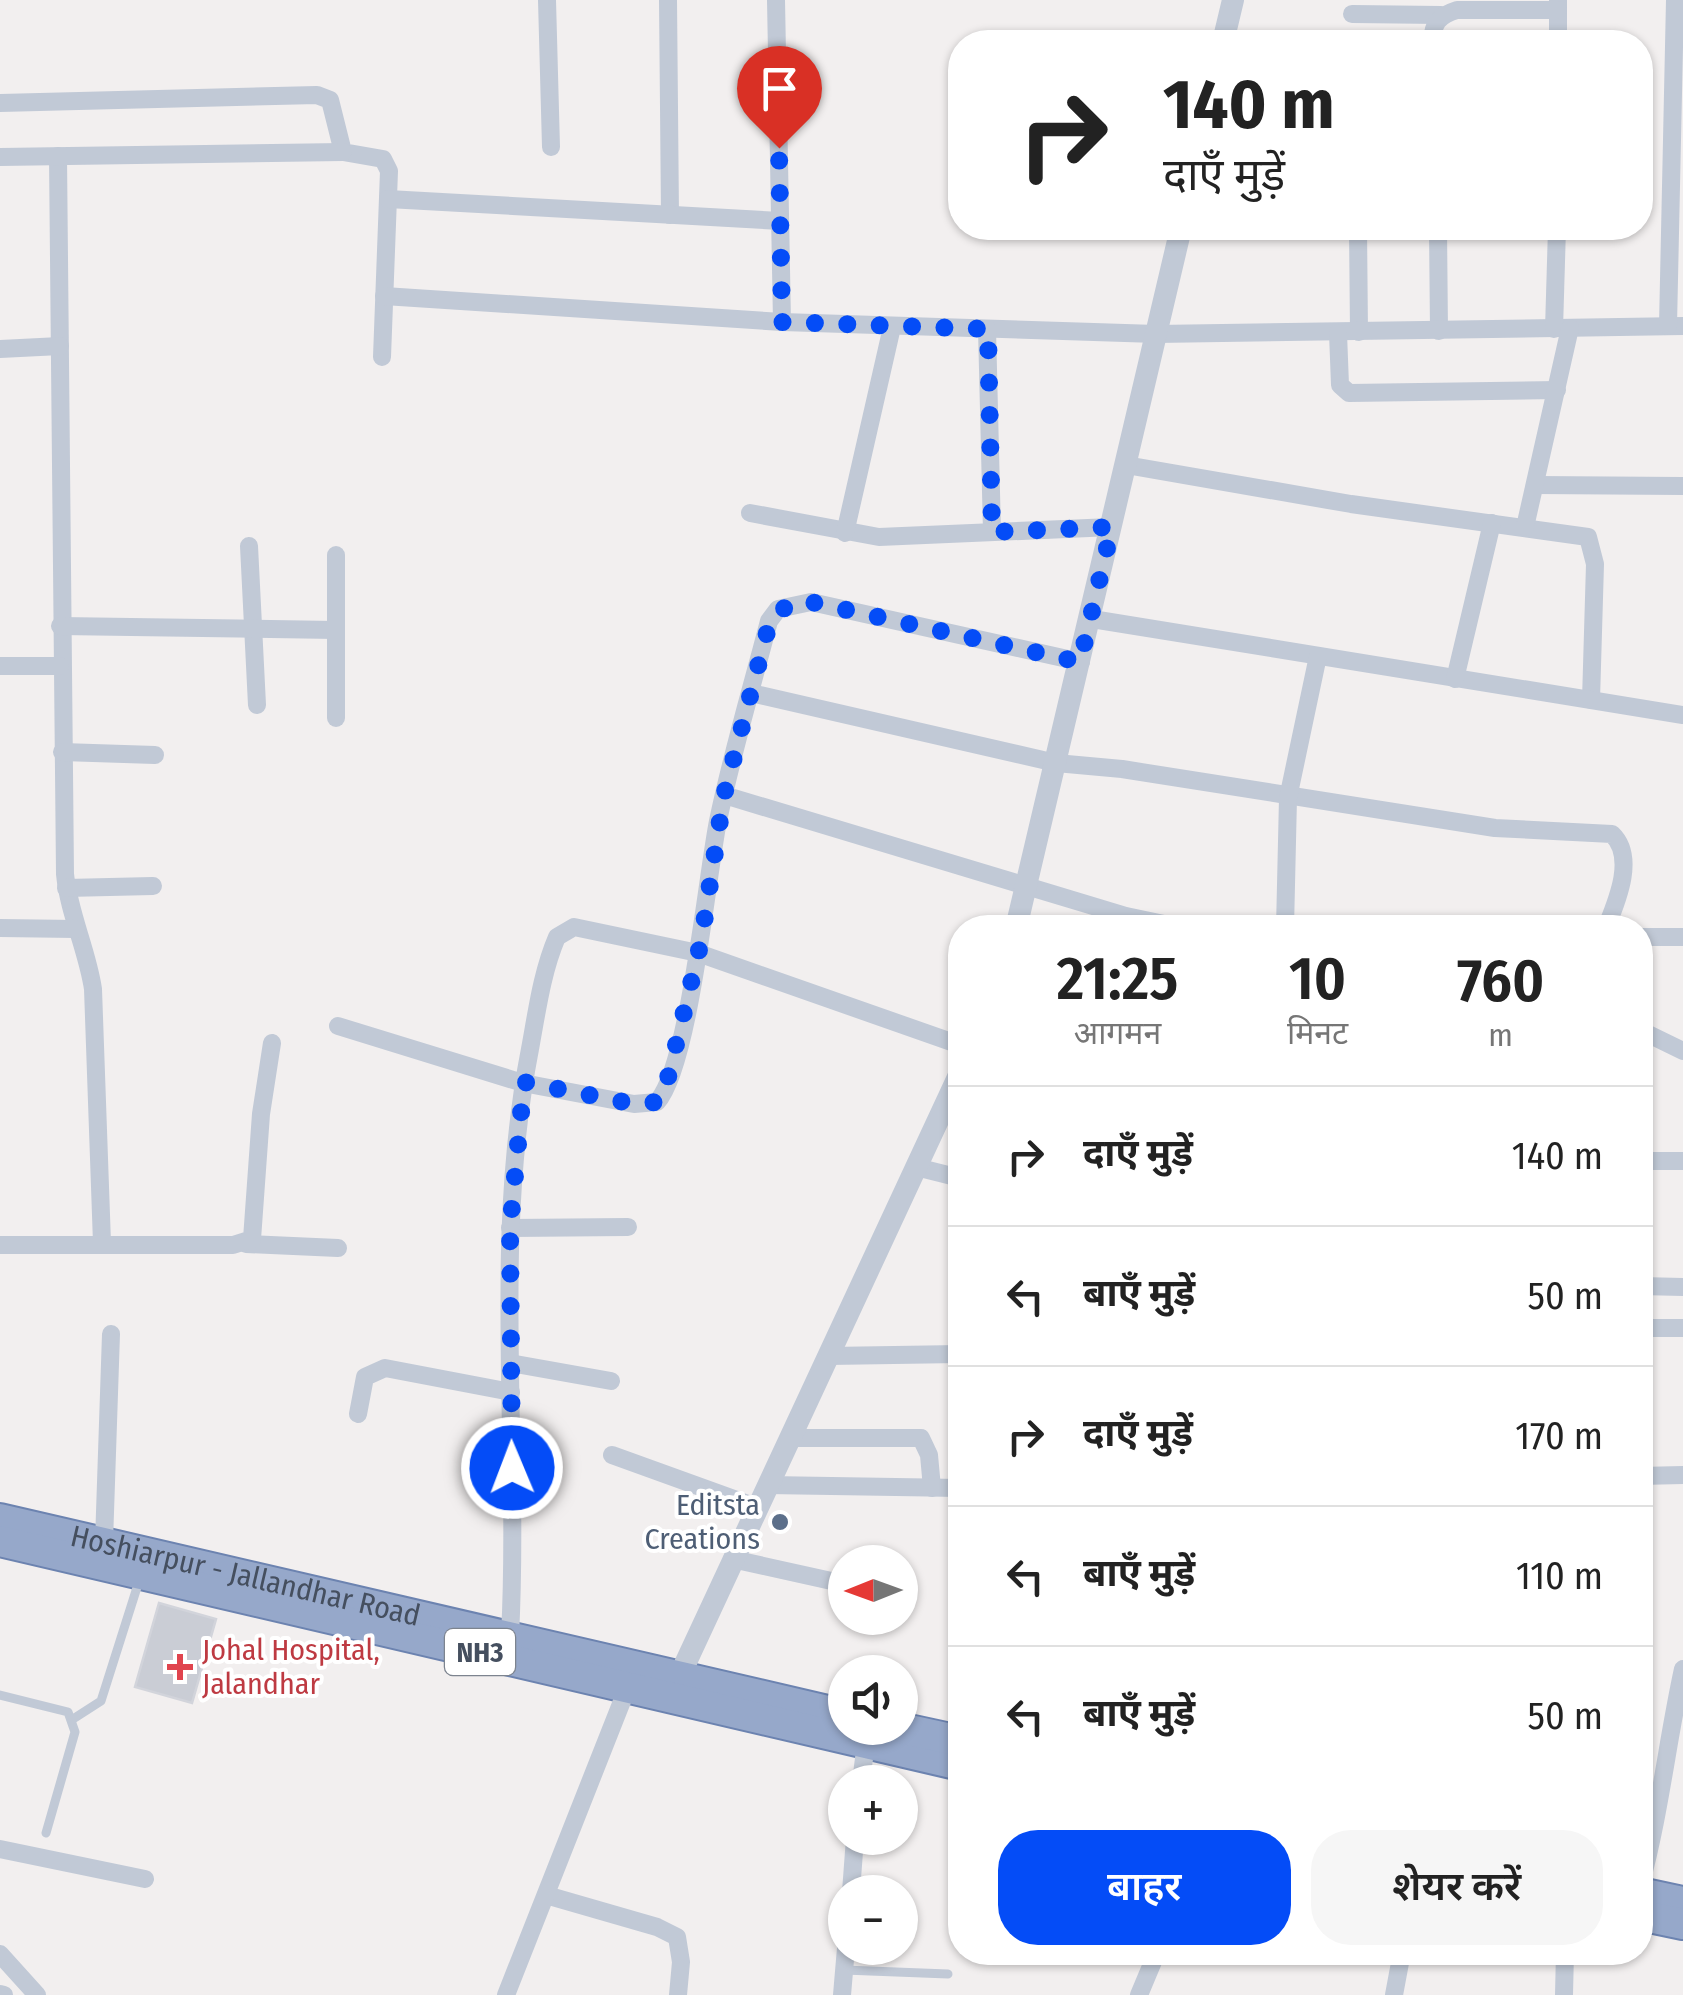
<!DOCTYPE html>
<html lang="hi">
<meta charset="utf-8">
<style>
body{margin:0;font-family:"Fira Sans Condensed","Noto Sans Devanagari",sans-serif;background:#f6f6f6;color:#222;height:100vh;display:flex;flex-direction:column;font-size:38px;white-space:nowrap}
*{box-sizing:border-box;margin:0}
p{font-size:32px;color:#767676}
.icon{flex:none;width:55px;height:55px;fill:none;stroke:currentColor;stroke-width:2;stroke-linecap:round;stroke-linejoin:round}
.map{position:relative;flex:1;overflow:hidden}
.panel{position:absolute;left:948px;top:915px;width:705px;height:1050px;display:flex;flex-direction:column;background:#fff;border-radius:40px;box-shadow:0 2px 8px #0004}
.panel>*{flex:none}
.top-card{position:absolute;left:948px;top:30px;width:705px;height:210px;border-radius:40px;box-shadow:0 2px 8px #0004;background:#fff;color:#222;overflow:hidden}
.needle{width:65px;rotate:269deg}
.fabs{position:absolute;left:828px;top:1545px;display:grid;gap:20px}
.fabs a{display:grid;place-items:center;width:90px;height:90px;border-radius:50%;background:#fff;box-shadow:0 2px 8px #0004;font-size:50px}
.pin{position:absolute;display:grid;place-items:center;width:85px;height:85px;color:#fff;margin:-102px -42px;border-radius:50% 50% 50% 0;rotate:-45deg;box-shadow:0 0 10px #0007}
.pin .icon{rotate:45deg}
.me{position:absolute;width:110px;margin:-55px;rotate:359deg;stroke-linejoin:round;filter:drop-shadow(0 0 8px #0008)}
.turn{display:flex;align-items:center;gap:35px;height:210px;padding:0 50px;font-size:45px}
.turn .icon{width:130px;height:130px;stroke-width:2.5}
.turn b{display:block;font-size:70px;line-height:85px}
.eta{display:flex;justify-content:space-evenly;align-items:center;height:170px;text-align:center}
.eta b{font-size:60px;font-weight:600;line-height:70px}
.primary-button{display:flex;gap:20px;margin-top:auto;padding:20px 50px}
.primary-button a{flex:1;height:115px;border-radius:40px;background:#044cf7;color:#fff;font-size:40px;font-weight:600;line-height:115px;text-align:center}
.primary-button a+a{background:#f6f6f6;color:#222}
ul{padding:0;list-style:none}
li{display:flex;align-items:center;gap:30px;height:140px;padding:0 50px;border-top:2px solid #e0e0e0}
li div{flex:1}
li b{display:block;font-size:38px}
li em{font-style:normal}
.map>svg:first-child{display:block}
.building{fill:#cacdd5;stroke:#d2d4db;stroke-width:2.5}
.lines{fill:none;stroke-linecap:round;stroke-linejoin:round}
.trunk-casing{stroke:#6c83b0;stroke-width:34}
.service{stroke:#c1c9d6;stroke-width:9}
.minor{stroke:#c1c9d6;stroke-width:18}
.tertiary{stroke:#c1c9d6;stroke-width:22}
.trunk{stroke:#96a8ca;stroke-width:30}
.route{stroke:#044cf7;stroke-width:18;stroke-dasharray:0 32.4}
.service-dot{fill:#5c6f8a;stroke:#fff;stroke-width:4}
.health-dot{fill:#e0444e;stroke:#fff;stroke-width:4}
.labels{text-anchor:middle;dominant-baseline:central;stroke-width:8;stroke-linejoin:round;paint-order:stroke}
.shield{fill:#fff;stroke:#7d848f;stroke-width:2.5}
.shield-label{font-size:28px;font-weight:bold;fill:#454f5f}
.service-label{font-size:30px;fill:#4e5e75;stroke:#fff;text-anchor:end}
.street-label{font-size:30px;fill:#454f5f;stroke:#fff}
.health-label{font-size:30px;fill:#be3a42;stroke:#fff;text-anchor:start}
</style>
<div class="map">
<svg width="1683" height="1995" viewBox="0 0 1683 1995">
<rect width="100%" height="100%" fill="#f2efef"/>
<!-- building -->
<polygon class="building" points="159,1603 216,1619 192,1703 135,1687"/>
<g class="lines">
<defs>
<g id="trunk">
<path id="s1" d="M0 1519 845 1715"/>
<polyline points="0,1541 960,1765"/>
<polyline points="900,1728 960,1741"/>
<polyline points="1640,1893 1683,1902"/>
<polyline points="1640,1915 1683,1924"/>
</g>
</defs>
<!-- trunk casing -->
<use href="#trunk" class="trunk-casing"/>
<!-- service -->
<g class="service">
<polyline points="0,1695 68,1712 75,1732 46,1833"/>
<polyline points="73,1719 101,1701 140,1578"/>
<polyline points="844,1970 948,1974"/>
</g>
<!-- minor -->
<g class="minor">
<polyline points="547,0 551,147"/>
<polyline points="668,0 670,215"/>
<polyline points="1558,0 1558,42"/>
<polyline points="1352,14 1441,15"/>
<path d="M1432 42C1433 23 1438 16 1457 10H1558"/>
<polyline points="0,103 317,95 330,100 343,152 383,159 389,171 382,357"/>
<path d="M58 156 65 874C69 914 87 949 93 989L102 1243"/>
<polyline points="0,157 343,152"/>
<polyline points="388,199 780,221"/>
<polyline points="1358,228 1359,332"/>
<polyline points="1438,228 1439,331"/>
<polyline points="384,296 782,322 776,0"/>
<polyline points="782,322 1156,334 1683,326"/>
<polyline points="1668,326 1675,0"/>
<polyline points="987,329 992,532"/>
<polyline points="1554,329 1557,228"/>
<polyline points="1338,333 1340,385 1349,393 1557,390"/>
<polyline points="0,349 60,346"/>
<polyline points="1126,465 1351,504 1588,537 1595,564 1591,700"/>
<polyline points="1535,485 1683,486"/>
<polyline points="750,513 879,537 1112,527"/>
<polyline points="1525,527 1570,328"/>
<polyline points="845,533 892,327"/>
<polyline points="249,546 257,705"/>
<polyline points="1092,619 1683,715"/>
<polyline points="60,626 336,630"/>
<polyline points="0,666 60,666"/>
<polyline points="1455,679 1492,523"/>
<path d="M751 693 1056 763 1122 769 1495 828 1612 834C1636 857 1617 901 1606 928"/>
<polyline points="336,718 336,555"/>
<polyline points="62,752 155,755"/>
<polyline points="724,795 1126,916 1183,928"/>
<polyline points="66,888 153,886"/>
<polyline points="0,928 76,929"/>
<polyline points="1285,928 1288,798 1318,656"/>
<polyline points="1640,937 1683,937"/>
<path d="M338 1026 523 1083 634 1104 657 1102C689 1067 707 876 718 821 732 753 752 687 769 621L778 609 811 602 1081 662"/>
<polyline points="1640,1030 1683,1051"/>
<polyline points="1640,1161 1683,1161"/>
<polyline points="916,1167 960,1178"/>
<polyline points="510,1228 628,1227"/>
<polyline points="246,1244 338,1248"/>
<polyline points="0,1245 233,1245 252,1239 261,1114 272,1043"/>
<polyline points="1640,1286 1683,1287"/>
<polyline points="1640,1328 1683,1328"/>
<polyline points="828,1356 960,1354"/>
<polyline points="510,1363 611,1381"/>
<polyline points="358,1414 365,1377 385,1368 511,1392"/>
<polyline points="789,1438 921,1438 929,1455 932,1488"/>
<polyline points="612,1455 756,1507"/>
<polyline points="1640,1476 1683,1475"/>
<polyline points="767,1485 960,1488"/>
<polyline points="104,1542 111,1334"/>
<polyline points="732,1559 845,1584"/>
<path d="M510 1636C520 1440 492 1243 530 1049 537 1011 542 972 557 937L574 927 698 953 960 1045"/>
<polyline points="861,1782 866,1743"/>
<polyline points="0,1849 145,1879"/>
<path d="M1640 1886C1660 1814 1667 1742 1683 1669"/>
<polyline points="851,1892 855,1838"/>
<polyline points="546,1895 657,1927 677,1937 681,1962 678,1995"/>
<polyline points="0,1954 37,1995"/>
<polyline points="0,1994 4,1995"/>
<polyline points="506,1995 630,1681"/>
<polyline points="842,1995 846,1948"/>
<polyline points="1139,1995 1157,1952"/>
<polyline points="1394,1995 1402,1952"/>
<polyline points="1564,1995 1565,1952"/>
</g>
<!-- tertiary -->
<g class="tertiary">
<polyline points="1223,42 1233,0"/>
<polyline points="1016,928 1181,228"/>
<polyline points="679,1677 960,1073"/>
</g>
<!-- trunk -->
<use href="#trunk" class="trunk"/>
</g>
<g class="lines">
<!-- route -->
<polyline class="route" points="512,1468 510,1228 524,1082 634,1104 657,1102 664,1094 701,942 724,795 770,621 790,603 811,602 1080,662 1112,527 992,532 988,329 782,322 779,148"/>
</g>
<!-- markers -->
<circle class="service-dot" cx="780" cy="1522" r="10"/>
<path class="health-dot" d="M175 1652h10v10h10v10h-10v10h-10v-10h-10v-10h10z"/>
<g class="labels">
<!-- shield labels -->
<rect class="shield" x="445" y="1629" width="70" height="46" rx="8"/>
<g class="shield-label">
<text x="480" y="1652">NH3</text>
</g>
<!-- service labels -->
<g class="service-label">
<text x="760" y="1505">Editsta<tspan x="760" dy="34">Creations</tspan></text>
</g>
<!-- street labels -->
<g class="street-label">
<text stroke="none"><textPath href="#s1" startOffset="252">Hoshiarpur - Jallandhar Road</textPath></text>
</g>
<!-- health labels -->
<g class="health-label">
<text x="202" y="1650">Johal Hospital,<tspan x="202" dy="34">Jalandhar</tspan></text>
</g>
</g>
</svg>
<div class="fabs">
<a><svg class="needle" viewBox="-14 -14 28 28"><path d="M0-13l5 13h-10z" fill="#e53935"/><path d="M0 13l5-13h-10z" fill="#767676"/></svg></a>
<a><svg class="icon" aria-label="sound" viewBox="0 0 24 24"><path d="M4 9h4l5-4v14l-5-4H4zM17 9q2 3 0 6"/></svg></a>
<a>+</a>
<a>−</a>
</div>
<div class="pin" style="left:779px;top:148px;background:#d93025"><svg class="icon" aria-label="arrive" viewBox="0 0 24 24"><path d="M6 21V4h12l-3 4 3 4H6"/></svg></div>
<svg class="me" style="left:512px;top:1468px" viewBox="-20 -20 40 40"><circle r="17" fill="#044cf7" stroke="#fff" stroke-width="3"/><path d="M0-11L8 9 0 5-8 9z" fill="#fff"/></svg>
<div class="top-card">
<div class="turn"><svg class="icon" aria-label="right" viewBox="0 0 24 24"><path d="M7 20v-9h11M14 6l5 5-5 5"/></svg><div><b>140 m</b>दाएँ मुड़ें</div></div>
</div>
<section class="panel">
<div class="eta">
<div><b>21:25</b><p>आगमन</p></div>
<div><b>10</b><p>मिनट</p></div>
<div><b>760</b><p>m</p></div>
</div>
<ul>
<li><svg class="icon" aria-label="right" viewBox="0 0 24 24"><path d="M7 20v-9h11M14 6l5 5-5 5"/></svg><div><b>दाएँ मुड़ें</b></div><em>140 m</em></li>
<li><svg class="icon" aria-label="left" viewBox="0 0 24 24"><path d="M17 20v-9H6M10 6l-5 5 5 5"/></svg><div><b>बाएँ मुड़ें</b></div><em>50 m</em></li>
<li><svg class="icon" aria-label="right" viewBox="0 0 24 24"><path d="M7 20v-9h11M14 6l5 5-5 5"/></svg><div><b>दाएँ मुड़ें</b></div><em>170 m</em></li>
<li><svg class="icon" aria-label="left" viewBox="0 0 24 24"><path d="M17 20v-9H6M10 6l-5 5 5 5"/></svg><div><b>बाएँ मुड़ें</b></div><em>110 m</em></li>
<li><svg class="icon" aria-label="left" viewBox="0 0 24 24"><path d="M17 20v-9H6M10 6l-5 5 5 5"/></svg><div><b>बाएँ मुड़ें</b></div><em>50 m</em></li>
</ul>
<div class="primary-button"><a>बाहर</a><a>शेयर करें</a></div>
</section>
</div>
